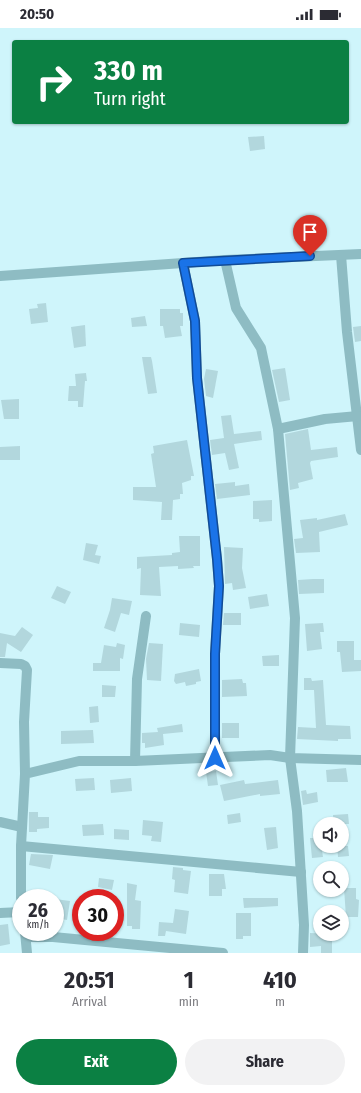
<!DOCTYPE html>
<style>
body{margin:0;font-family:"Fira Sans Condensed",sans-serif;background:#f2f2f3;color:#2b2b33;height:100vh;display:flex;flex-direction:column;font-size:15px;white-space:nowrap}
*{box-sizing:border-box;margin:0}
p{font-size:13px;color:#7c7c81}
.icon{flex:none;width:22px;height:22px;fill:none;stroke:currentColor;stroke-width:2;stroke-linecap:round;stroke-linejoin:round}
.map{position:relative;height:925px;overflow:hidden}
.side{display:flex;flex-direction:column;background:#fff;flex:1}
.side>*{flex:none}
.hud{position:absolute;left:12px;top:12px;width:337px;height:84px;border-radius:4px;box-shadow:0 1px 3px #0004;background:#0b8043;color:#fff;overflow:hidden}
.tools{position:absolute;left:313px;top:789px;display:grid;gap:8px}
.tools a{display:grid;place-items:center;width:36px;height:36px;border-radius:50%;background:#fff;box-shadow:0 1px 3px #0004;font-size:20px}
.speed{position:absolute;left:12px;top:861px;display:flex;gap:8px;font-size:20px;font-weight:700;text-align:center}
.speed>*{display:grid;place-content:center;width:52px;height:52px;border-radius:50%;background:#fff;box-shadow:0 1px 3px #0004;line-height:1}
.speed small{font-size:10px;font-weight:400}
.speed .limit{border:6px solid #d22;background:#fff;color:#111}
.pin{position:absolute;display:grid;place-items:center;width:34px;height:34px;color:#fff;margin:-41px -17px;border-radius:50% 50% 50% 0;rotate:-45deg;box-shadow:0 0 4px #0007}
.pin .icon{rotate:45deg}
.me{position:absolute;width:44px;margin:-22px;rotate:0deg;stroke-linejoin:round;filter:drop-shadow(0 0 3px #0008)}
.turn{display:flex;align-items:center;gap:14px;height:84px;padding:0 16px;font-size:18px}
.turn .icon{width:52px;height:52px;stroke-width:2.5}
.turn b{display:block;font-size:28px;line-height:34px}
.eta{display:flex;justify-content:space-evenly;align-items:center;height:68px;text-align:center}
.eta b{font-size:24px;font-weight:700;line-height:28px}
.button{display:flex;gap:8px;margin-top:auto;padding:8px 16px}
.button a{flex:1;height:46px;border-radius:24px;background:#0b8043;color:#fff;font-size:16px;font-weight:700;line-height:46px;text-align:center}
.button a+a{background:#f2f2f3;color:#2b2b33}
.status{display:flex;justify-content:space-between;align-items:center;height:28px;padding:0 20px;background:#fff;direction:ltr}
.status svg{height:11px;fill:currentColor}
.map>svg:first-child{display:block}
.building{fill:#b2d7dd}
.lines{fill:none;stroke-linecap:round;stroke-linejoin:round}
.minor{stroke:#8ebcc3;stroke-width:10}
.route-casing{stroke:#114b97;stroke-width:10}
.route{stroke:#1a73e8;stroke-width:7}
</style>
<div class="status"><b>20:50</b><svg viewBox="0 0 49 12"><path d="M0 12V9h3v3zM5 12V6h3v6zM10 12V3h3v9zM15 12V0h3v12zM26 1h20v11H26zM47 4h2v5h-2z"/></svg></div>
<div class="map">
<svg width="361" height="925" viewBox="0 0 361 925">
<rect width="100%" height="100%" fill="#cff5fb"/>
<!-- building -->
<g class="building">
<polygon points="264,108 265,121 250,123 248,109"/>
<polygon points="46,275 48,294 31,296 29,281 38,280 37,276"/>
<polygon points="160,281 180,281 180,285 183,285 183,298 180,298 182,308 165,310 163,298 160,298"/>
<polygon points="145,288 147,298 132,299 131,290"/>
<polygon points="85,297 86,318 74,320 71,299"/>
<polygon points="361,298 361,313 355,314 353,299"/>
<polygon points="142,329 151,329 152,333 157,365 148,366"/>
<polygon points="285,340 290,372 279,374 272,342"/>
<polygon points="206,341 218,343 213,370 206,368 204,351"/>
<polygon points="86,345 87,353 85,353 83,379 78,379 78,373 68,373 69,358 76,358 75,346"/>
<polygon points="19,371 19,391 4,391 1,372"/>
<polygon points="231,387 234,406 261,403 262,412 234,416 239,440 229,442 225,425 212,427 210,412 224,410 221,388"/>
<polygon points="308,401 311,422 337,419 338,429 311,433 310,435 313,451 298,455 299,460 290,462 285,406"/>
<polygon points="187,412 194,448 191,448 191,452 182,455 183,466 180,466 180,471 173,472 172,492 161,492 162,474 133,472 133,459 156,459 151,426 154,425 153,418"/>
<polygon points="20,418 20,432 0,432 0,419"/>
<polygon points="235,454 235,458 249,456 250,467 217,471 215,456"/>
<polygon points="272,472 272,493 259,494 259,491 253,491 253,473"/>
<polygon points="345,486 348,497 319,504 320,524 296,525 294,511 303,510 300,492 317,490 317,492"/>
<polygon points="179,508 200,508 200,538 193,538 194,540 178,541 178,538 159,539 161,568 140,567 141,540 137,541 137,529 172,527 172,525 180,524"/>
<polygon points="86,515 98,517 95,527 101,528 99,536 83,532"/>
<polygon points="224,519 243,520 242,540 246,560 233,562 232,555 225,556"/>
<polygon points="313,551 324,551 324,565 299,566 298,552"/>
<polygon points="57,558 71,564 65,576 51,570"/>
<polygon points="267,566 269,578 250,581 248,569"/>
<polygon points="112,570 132,573 129,587 121,585 115,604 104,600 110,582"/>
<polygon points="224,585 241,585 241,597 223,597"/>
<polygon points="180,595 200,597 199,609 179,607"/>
<polygon points="323,595 324,604 320,604 322,621 307,623 305,596"/>
<polygon points="22,599 33,607 21,624 7,615 5,629 0,629 0,605 15,608"/>
<polygon points="337,613 354,613 354,632 361,632 361,643 342,644 340,624 337,624"/>
<polygon points="117,615 125,617 123,631 120,630 120,643 93,643 93,635 101,635 104,617 116,619"/>
<polygon points="149,615 163,616 161,653 147,652 146,631"/>
<polygon points="279,627 279,638 263,638 262,628"/>
<polygon points="199,641 201,653 196,654 196,656 186,658 185,654 176,656 174,653 175,646"/>
<polygon points="304,650 311,650 312,653 323,652 326,697 350,698 351,711 338,711 338,713 297,711 298,699 316,700 314,662 304,662"/>
<polygon points="242,651 243,655 246,655 247,668 222,669 222,652"/>
<polygon points="102,657 116,658 115,669 102,669"/>
<polygon points="98,678 99,694 90,695 89,679"/>
<rect x="222" y="695" width="17" height="15"/>
<polygon points="182,696 183,704 163,706 164,717 145,720 145,715 142,715 142,705 158,704 157,700"/>
<polygon points="93,702 94,715 61,716 61,703"/>
<polygon points="346,740 348,754 327,754 326,742"/>
<polygon points="216,743 218,757 208,758 206,744"/>
<polygon points="94,750 95,762 76,763 75,751"/>
<polygon points="131,750 132,763 111,765 110,752"/>
<polygon points="244,752 245,756 278,752 280,766 260,768 260,766 224,773 220,757"/>
<polygon points="306,762 307,766 317,764 318,774 303,777 301,763"/>
<polygon points="29,784 38,784 38,789 49,789 49,800 37,801 37,804 29,804"/>
<polygon points="240,785 241,794 228,796 227,787"/>
<polygon points="348,786 349,796 334,796 333,787"/>
<polygon points="143,792 163,794 161,814 151,813 152,808 142,807"/>
<polygon points="103,796 104,807 83,808 82,797"/>
<polygon points="276,799 278,820 267,822 264,800"/>
<polygon points="114,801 129,802 129,812 114,811"/>
<polygon points="310,810 320,810 323,829 312,830"/>
<polygon points="337,818 348,818 349,828 338,829"/>
<polygon points="31,826 53,827 50,841 29,837"/>
<polygon points="173,839 183,840 183,842 191,843 188,866 174,864 175,852 172,851"/>
<polygon points="209,846 224,846 226,861 222,861 222,868 209,868"/>
<polygon points="99,850 114,852 112,862 98,859"/>
<polygon points="127,855 137,857 135,872 141,873 140,901 132,901 132,898 127,898"/>
<polygon points="344,860 356,860 356,871 359,872 358,889 346,889"/>
<polygon points="243,870 278,870 278,878 244,880"/>
<polygon points="55,871 70,873 67,892 55,890"/>
<polygon points="175,881 189,883 186,906 166,903 165,908 158,908 159,894 173,895"/>
<polygon points="236,885 251,885 251,908 243,908 243,911 236,911"/>
<polygon points="8,896 10,916 0,918 0,897"/>
<polygon points="310,905 332,906 332,925 321,925 321,918 310,919"/>
</g>
<g class="lines">
<!-- minor -->
<g class="minor">
<polyline points="341,227 347,304 361,422"/>
<polyline points="225,232 236,280 261,320 278,401 295,590 290,730 297,783 304,897 303,925"/>
<polyline points="183,235 195,293 197,350 217,531 219,558 215,626 215,730"/>
<polyline points="0,248 225,232 361,226"/>
<polyline points="278,401 325,391 358,388"/>
<polyline points="0,635 21,636 25,638 27,642 24,694 25,746"/>
<polyline points="135,733 137,651 146,588"/>
<polyline points="0,794 22,799"/>
<polyline points="21,818 21,870"/>
<polyline points="301,844 21,818 25,746 79,733 135,733 270,727 290,730 361,732"/>
<polyline points="0,885 21,884"/>
<polyline points="25,904 27,925"/>
<polyline points="26,909 53,909 223,925"/>
</g>
</g>
<g class="lines">
<defs>
<polyline id="route" points="215,730 215,626 219,558 217,531 197,350 195,293 183,235 310,228"/>
</defs>
<!-- route casing -->
<use href="#route" class="route-casing"/>
<!-- route -->
<use href="#route" class="route"/>
</g>
</svg>
<div class="tools">
<a><svg class="icon" aria-label="sound" viewBox="0 0 24 24"><path d="M4 9h4l5-4v14l-5-4H4zM17 9q2 3 0 6"/></svg></a>
<a><svg class="icon" aria-label="search" viewBox="0 0 24 24"><circle cx="10" cy="10" r="6"/><path d="M15 15l6 6"/></svg></a>
<a><svg class="icon" aria-label="layers" viewBox="0 0 24 24"><path d="M12 4l9 5-9 5-9-5zM3 14l9 5 9-5"/></svg></a>
</div>
<div class="speed"><div>26<small>km/h</small></div><div class="limit">30</div></div>
<div class="pin" style="left:310px;top:228px;background:#d93025"><svg class="icon" aria-label="arrive" viewBox="0 0 24 24"><path d="M6 21V4h12l-3 4 3 4H6"/></svg></div>
<svg class="me" style="left:215px;top:730px" viewBox="-20 -20 40 40"><path d="M0-17L14 15 0 8-14 15z" fill="#1a73e8" stroke="#fff" stroke-width="4"/></svg>
<div class="hud">
<div class="turn"><svg class="icon" aria-label="right" viewBox="0 0 24 24"><path d="M7 20v-9h11M14 6l5 5-5 5"/></svg><div><b>330 m</b>Turn right</div></div>
</div>
</div>
<section class="side">
<div class="eta">
<div><b>20:51</b><p>Arrival</p></div>
<div><b>1</b><p>min</p></div>
<div><b>410</b><p>m</p></div>
</div>
<div class="button"><a>Exit</a><a>Share</a></div>
</section>
